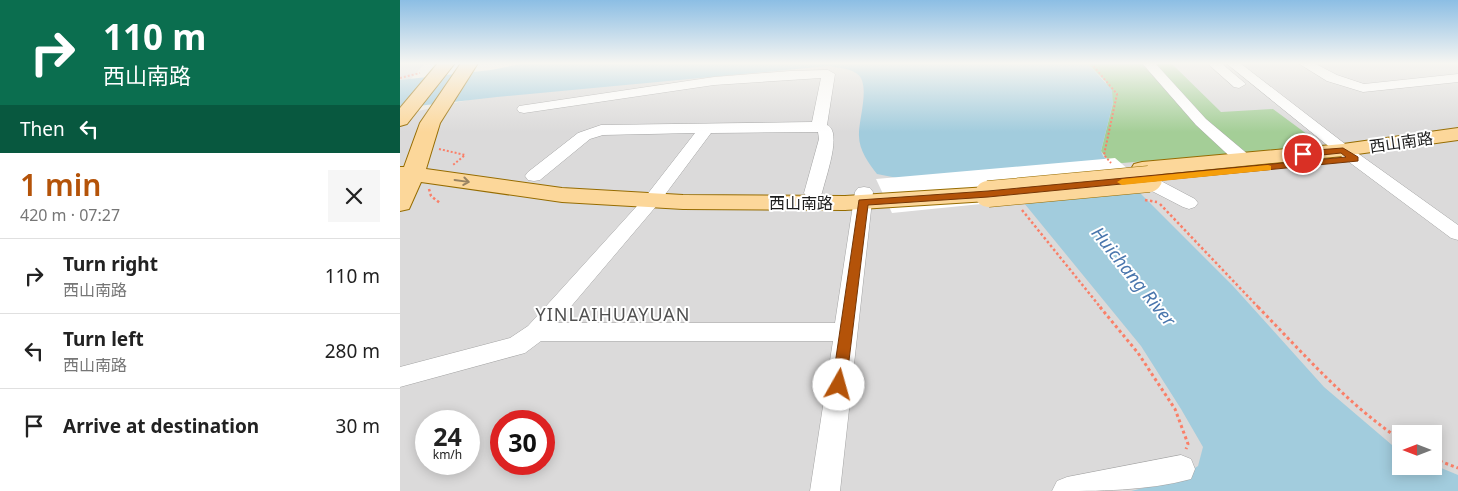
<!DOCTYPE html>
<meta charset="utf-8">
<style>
body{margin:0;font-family:"Noto Sans","Noto Sans SC",sans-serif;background:#f6f6f6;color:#222;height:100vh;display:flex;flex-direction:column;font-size:19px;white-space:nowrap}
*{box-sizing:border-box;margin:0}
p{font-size:16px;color:#767676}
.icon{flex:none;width:28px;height:28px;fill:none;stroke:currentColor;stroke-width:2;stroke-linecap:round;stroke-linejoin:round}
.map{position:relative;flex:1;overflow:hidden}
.panel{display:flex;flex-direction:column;background:#fff;width:400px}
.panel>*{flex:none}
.banner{background:#0b6e4f;color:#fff;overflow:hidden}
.needle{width:32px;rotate:270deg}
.controls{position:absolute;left:992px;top:425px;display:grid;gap:10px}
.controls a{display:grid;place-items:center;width:50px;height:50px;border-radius:0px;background:#fff;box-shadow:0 2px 12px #0003;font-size:25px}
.speed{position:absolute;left:15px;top:410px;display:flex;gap:10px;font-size:25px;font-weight:700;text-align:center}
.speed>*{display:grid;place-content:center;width:65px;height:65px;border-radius:50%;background:#fff;box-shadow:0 2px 12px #0003;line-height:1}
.speed small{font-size:12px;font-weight:400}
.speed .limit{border:8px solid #d22;background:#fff;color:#111}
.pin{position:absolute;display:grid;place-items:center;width:42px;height:42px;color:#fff;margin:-21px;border:2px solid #fff;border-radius:50%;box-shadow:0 1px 5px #0007}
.me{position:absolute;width:55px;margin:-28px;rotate:7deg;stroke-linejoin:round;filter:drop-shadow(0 0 4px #0008)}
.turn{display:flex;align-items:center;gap:18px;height:105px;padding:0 20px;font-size:22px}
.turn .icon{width:65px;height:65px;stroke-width:2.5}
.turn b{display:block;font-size:35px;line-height:42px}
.then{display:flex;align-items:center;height:48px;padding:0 20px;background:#0003;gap:10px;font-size:19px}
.round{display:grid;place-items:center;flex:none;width:52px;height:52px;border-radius:0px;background:#f6f6f6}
.overview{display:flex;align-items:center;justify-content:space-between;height:85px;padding:0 20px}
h1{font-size:30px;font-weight:600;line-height:38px;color:#b45309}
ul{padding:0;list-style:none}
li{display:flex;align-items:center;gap:15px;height:75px;padding:0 20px;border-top:1px solid #e0e0e0}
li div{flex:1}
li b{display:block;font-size:19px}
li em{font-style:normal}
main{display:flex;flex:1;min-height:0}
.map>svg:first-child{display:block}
.residential{fill:#dbdada;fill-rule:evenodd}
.forest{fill:#a4ce97}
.water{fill:#a2ccdd}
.pier{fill:#fff}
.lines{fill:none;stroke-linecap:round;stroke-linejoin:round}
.minor-casing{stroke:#a4a4a4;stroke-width:1}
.major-casing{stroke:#966c00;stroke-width:2}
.path-far2{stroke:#fa7f68;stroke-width:2;stroke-dasharray:2 2;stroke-linecap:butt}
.path-far1{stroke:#fa7f68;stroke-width:2.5;stroke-dasharray:2.5 2.5;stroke-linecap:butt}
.path{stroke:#fa7f68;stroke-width:3;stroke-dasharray:3 3;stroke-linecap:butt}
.minor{fill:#fff;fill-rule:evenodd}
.major{fill:#fcd79a;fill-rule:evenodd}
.major-bridge-casing{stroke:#966c00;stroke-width:27;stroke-linecap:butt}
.major-bridge{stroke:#fcd79a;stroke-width:26}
.oneway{stroke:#988362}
.route{fill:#b45309;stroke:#753606}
.slow{fill:#f59e0b}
.labels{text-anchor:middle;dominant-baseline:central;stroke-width:4;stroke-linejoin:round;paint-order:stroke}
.street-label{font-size:16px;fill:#1d1d1d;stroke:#fff}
.water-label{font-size:18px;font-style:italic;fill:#4976ad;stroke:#fff}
.neighbourhood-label{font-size:18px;letter-spacing:1px;fill:#505050;stroke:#fff}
</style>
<main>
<section class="panel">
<div class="banner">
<div class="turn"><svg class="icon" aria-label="right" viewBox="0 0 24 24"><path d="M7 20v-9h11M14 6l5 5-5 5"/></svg><div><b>110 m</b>西山南路</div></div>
<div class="then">Then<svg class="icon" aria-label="left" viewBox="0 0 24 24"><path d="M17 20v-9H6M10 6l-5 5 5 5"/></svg></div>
</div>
<div class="overview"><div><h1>1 min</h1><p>420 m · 07:27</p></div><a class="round"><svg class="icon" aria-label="close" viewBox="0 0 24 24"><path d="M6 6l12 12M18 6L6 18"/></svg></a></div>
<ul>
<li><svg class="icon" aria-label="right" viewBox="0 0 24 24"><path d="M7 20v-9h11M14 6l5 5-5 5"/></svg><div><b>Turn right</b><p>西山南路</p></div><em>110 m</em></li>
<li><svg class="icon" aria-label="left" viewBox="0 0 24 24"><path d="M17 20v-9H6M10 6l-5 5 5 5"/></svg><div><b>Turn left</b><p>西山南路</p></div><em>280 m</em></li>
<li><svg class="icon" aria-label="arrive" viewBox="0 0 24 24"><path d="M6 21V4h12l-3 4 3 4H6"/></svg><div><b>Arrive at destination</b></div><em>30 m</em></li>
</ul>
</section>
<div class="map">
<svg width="1058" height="491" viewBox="0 0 1058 491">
<rect width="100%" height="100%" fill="#eeebe3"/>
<!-- residential -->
<g class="residential">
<polygon points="0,63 25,63 11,79 0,80"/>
<path d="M236 63H1058V491H0V115ZM26 421H69V464H26ZM101 421H144V464H101ZM1001 434H1034V466H1001Z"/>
</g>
<!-- forest -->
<polygon class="forest" points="687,63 771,63 821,112 873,109 923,146 711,164 701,151 713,103 706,82"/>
<!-- water -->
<path class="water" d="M126 63H687L712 90 713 103 701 151 703 156 833 286 924 387 992 445 1001 449V466L1034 465 1058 475V491H731L776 480 798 466 803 447 781 409 741 346 624 203 477 174C469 164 459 150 459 136 458 120 472 82 456 73 448 68 438 68 429 66L97 97 0 108V80L91 70Z"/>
<!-- pier -->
<polygon class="pier" points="715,158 749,187 492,213 476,179"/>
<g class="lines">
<defs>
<g id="minor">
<polygon points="742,63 755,63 806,119 850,156 852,160 850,164 838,164 796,125"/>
<polygon points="807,63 821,63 846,84 839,88 834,87"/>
<polygon points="826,63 840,63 949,147 1058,225 1058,240 1051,238 937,153"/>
<polygon points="898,63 914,63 937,75 964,84 1058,74 1058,82 963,92 927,81"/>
<path d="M428 70 435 74 427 125C443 131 425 179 422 193L419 197 413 198 407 197 404 193 419 139 418 132 311 133 258 204 157 323H435L455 192 458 188 464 187 470 188 473 192 440 491H410L433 341H141L125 353 0 387V367L110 338 128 326 246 196 295 133 203 135 190 139 140 180 134 181 128 180 125 176 128 172 178 133 201 125 412 122 421 78 314 85 124 113 119 112 117 109 119 106 314 77 390 71Z"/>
<polygon points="749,174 755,175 759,180 795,199 798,203 795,207 789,209 783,207 746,188 740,179 743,175"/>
<path d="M781 455 791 459 795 469 791 479C747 491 698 491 652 491L657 481 667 477Z"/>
</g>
<g id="major">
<polygon points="38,63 55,63 7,124 0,126 0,108"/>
<polygon points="61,63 78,63 40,123 26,169 162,188 283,195 445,196 588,187 596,189 600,194 596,199 588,201 445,210 283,209 162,202 21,182 9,209 0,211 0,167 4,167 20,123"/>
<polygon points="1058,128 1058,140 943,156 742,176 734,174 731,169 734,164 742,162 943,144"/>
</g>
</defs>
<!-- minor casing -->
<use href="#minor" class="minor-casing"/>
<!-- major casing -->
<use href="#major" class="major-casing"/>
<!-- path-far2 -->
<g class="path-far2">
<polyline points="691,63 717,94 704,155 711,163"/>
<polyline points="0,78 20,73"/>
<polyline points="39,149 65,155 53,165"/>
</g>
<!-- path-far1 -->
<g class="path-far1">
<polyline points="29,189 31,196 40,203"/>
<polyline points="745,200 757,202"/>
<polyline points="760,204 859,308"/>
<polyline points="622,210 701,308"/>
</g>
<!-- path -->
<g class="path">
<polyline points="700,307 738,353 775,409 788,444 786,449"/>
<path d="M858 307C904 354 946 403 1001 440"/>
<polyline points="1034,459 1058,468"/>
</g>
<!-- minor -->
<use href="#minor" class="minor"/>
<!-- major -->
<use href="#major" class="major"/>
<defs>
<polyline id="major-bridge" points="588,194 749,179"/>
</defs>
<!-- major-bridge casing -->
<use href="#major-bridge" class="major-bridge-casing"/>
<!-- major-bridge -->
<use href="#major-bridge" class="major-bridge"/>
</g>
<!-- one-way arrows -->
<defs><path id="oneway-shaft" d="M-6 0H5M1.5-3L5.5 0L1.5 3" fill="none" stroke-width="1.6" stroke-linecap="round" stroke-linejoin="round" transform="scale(1.25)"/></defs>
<use class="oneway" href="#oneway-shaft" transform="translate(62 181) rotate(8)"/>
<!-- sky -->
<linearGradient id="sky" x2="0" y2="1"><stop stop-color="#8cbee4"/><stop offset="0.48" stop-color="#f7f6f2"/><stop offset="1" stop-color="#f7f6f2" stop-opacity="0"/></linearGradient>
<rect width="1058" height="132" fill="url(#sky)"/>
<!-- route -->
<polygon class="route" points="943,148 958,157 958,161 588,197 468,205 446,385 444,389 439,391 434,389 432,385 459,200 588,191 946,157 941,153 903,157 898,154 903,151"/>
<!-- slow -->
<polygon class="slow" points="868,165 871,166 871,170 722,185 717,182 722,179"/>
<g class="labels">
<!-- street labels -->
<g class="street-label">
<text transform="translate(1001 142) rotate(-8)">西山南路</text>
<text x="401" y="203">西山南路</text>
</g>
<!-- water labels -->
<g class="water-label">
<text transform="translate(734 276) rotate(51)">Huichang River</text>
</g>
<!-- neighbourhood labels -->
<g class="neighbourhood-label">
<text x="213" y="314">YINLAIHUAYUAN</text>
</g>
</g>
</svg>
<div class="controls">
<a><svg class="needle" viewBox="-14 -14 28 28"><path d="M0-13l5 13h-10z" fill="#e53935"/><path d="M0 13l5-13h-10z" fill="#767676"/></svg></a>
</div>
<div class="speed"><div>24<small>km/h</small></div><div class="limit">30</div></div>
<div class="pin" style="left:903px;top:154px;background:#d93025"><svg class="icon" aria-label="arrive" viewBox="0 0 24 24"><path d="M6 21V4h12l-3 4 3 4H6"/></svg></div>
<svg class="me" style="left:439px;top:385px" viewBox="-20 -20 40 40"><circle r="19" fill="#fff"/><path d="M0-13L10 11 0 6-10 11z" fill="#b45309"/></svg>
</div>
</main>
